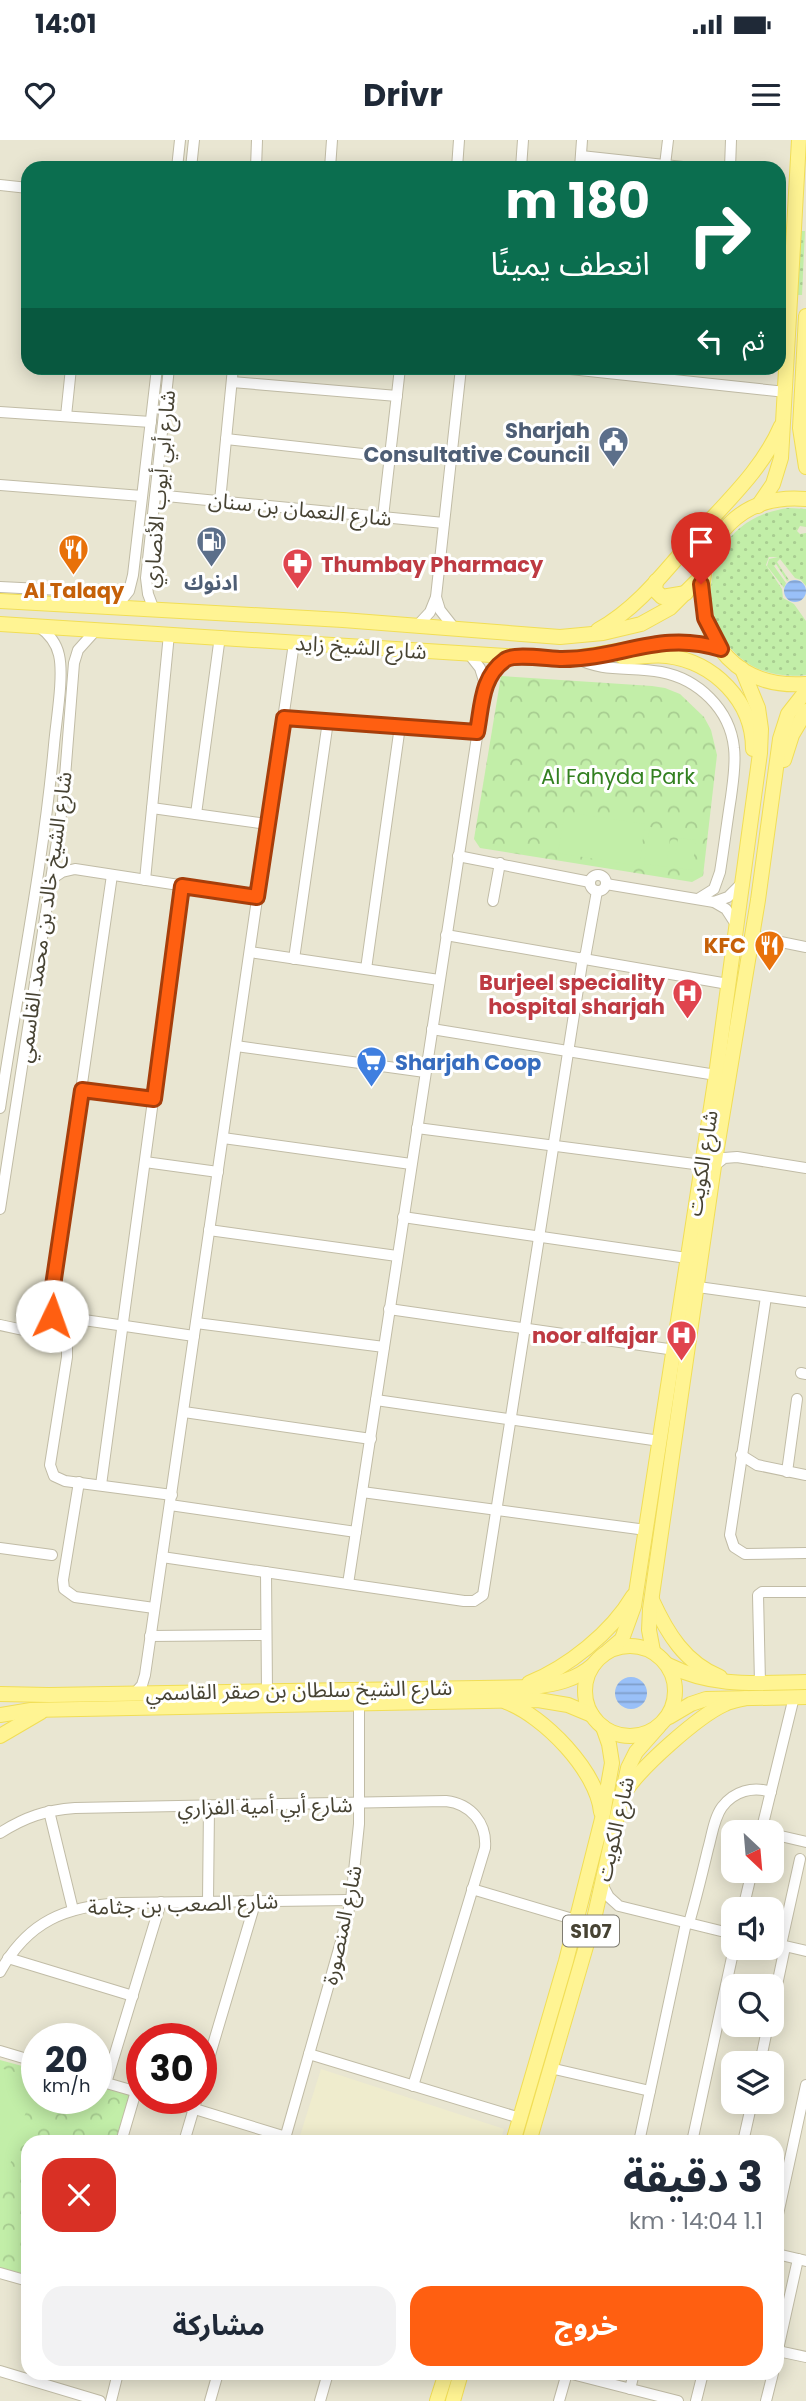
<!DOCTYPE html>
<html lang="ar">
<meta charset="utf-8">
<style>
body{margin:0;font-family:Poppins,"Noto Sans Arabic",sans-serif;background:#f2f2f3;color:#1f2937;direction:rtl;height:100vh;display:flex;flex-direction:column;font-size:26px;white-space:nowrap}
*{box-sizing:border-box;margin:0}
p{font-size:23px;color:#747a83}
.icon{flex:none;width:38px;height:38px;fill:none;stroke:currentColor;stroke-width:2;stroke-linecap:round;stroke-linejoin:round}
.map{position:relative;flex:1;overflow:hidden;direction:ltr}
.drawer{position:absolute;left:21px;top:1995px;width:763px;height:245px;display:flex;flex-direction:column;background:#fff;border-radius:21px;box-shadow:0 4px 18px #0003;direction:rtl}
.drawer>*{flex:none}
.banner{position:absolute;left:21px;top:21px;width:765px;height:214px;border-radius:21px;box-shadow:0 4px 18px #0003;direction:rtl;background:#0b6e4f;color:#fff;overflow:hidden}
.needle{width:46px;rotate:154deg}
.fabs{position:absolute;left:721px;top:1680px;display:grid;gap:14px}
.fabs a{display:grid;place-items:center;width:63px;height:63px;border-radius:14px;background:#fff;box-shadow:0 4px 18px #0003;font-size:35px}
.speed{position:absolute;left:21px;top:1883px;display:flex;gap:14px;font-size:35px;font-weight:700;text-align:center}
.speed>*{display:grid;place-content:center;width:91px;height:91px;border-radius:50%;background:#fff;box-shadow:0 4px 18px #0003;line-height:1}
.speed small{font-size:18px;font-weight:400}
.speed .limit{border:10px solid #d22;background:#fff;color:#111}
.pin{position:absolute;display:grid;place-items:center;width:60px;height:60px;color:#fff;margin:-72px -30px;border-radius:50% 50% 50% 0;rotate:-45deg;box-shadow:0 0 7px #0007}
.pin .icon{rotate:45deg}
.me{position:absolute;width:77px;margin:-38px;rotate:3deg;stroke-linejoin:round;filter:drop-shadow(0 0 5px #0008)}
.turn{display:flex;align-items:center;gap:24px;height:147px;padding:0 21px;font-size:32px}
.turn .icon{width:91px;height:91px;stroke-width:2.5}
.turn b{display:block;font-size:49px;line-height:60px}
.then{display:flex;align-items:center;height:66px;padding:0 21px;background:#0003;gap:14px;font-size:26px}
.round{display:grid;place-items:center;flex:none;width:74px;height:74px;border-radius:21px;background:#f2f2f3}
.summary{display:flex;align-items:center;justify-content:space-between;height:119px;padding:0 21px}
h1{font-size:42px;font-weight:700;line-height:52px}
.action{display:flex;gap:14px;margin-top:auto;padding:14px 21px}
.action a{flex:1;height:80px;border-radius:21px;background:#ff5f11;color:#fff;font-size:28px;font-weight:700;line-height:80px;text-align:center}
.action a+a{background:#f2f2f3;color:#1f2937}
.status{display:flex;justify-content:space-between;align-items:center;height:49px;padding:0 35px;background:#fff;direction:ltr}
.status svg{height:19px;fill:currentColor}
header{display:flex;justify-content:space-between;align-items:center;height:91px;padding:0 21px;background:#fff;font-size:32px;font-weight:700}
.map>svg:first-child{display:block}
.residential{fill:#e9e6d2;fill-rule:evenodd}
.education{fill:#efeccd}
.grass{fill:url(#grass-dots)}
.forest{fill:url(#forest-crowns)}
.pitch{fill:#c2eea8}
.water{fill:url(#water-rules)}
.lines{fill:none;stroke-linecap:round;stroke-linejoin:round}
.minor-casing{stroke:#c1bca6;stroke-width:12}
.major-casing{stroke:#f1de56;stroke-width:16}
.minor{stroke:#fff;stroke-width:10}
.major{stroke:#fff493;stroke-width:14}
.route-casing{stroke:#a63e0b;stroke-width:18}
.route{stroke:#ff5f11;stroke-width:12}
.labels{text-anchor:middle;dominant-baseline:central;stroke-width:6;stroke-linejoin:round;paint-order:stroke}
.shield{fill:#fff;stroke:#7e7b70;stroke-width:2}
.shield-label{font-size:19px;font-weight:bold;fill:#474333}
.service-label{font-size:21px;font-weight:bold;fill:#4e5e75;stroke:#fff;text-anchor:end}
.street-label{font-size:21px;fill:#474333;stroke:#fff}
.health-label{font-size:21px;font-weight:bold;fill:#be3a42;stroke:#fff;text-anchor:end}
.food-label{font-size:21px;font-weight:bold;fill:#c56008;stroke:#fff}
.park-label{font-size:21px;fill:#338020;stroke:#fff}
.shop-label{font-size:21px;font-weight:bold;fill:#366cbe;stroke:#fff;text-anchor:start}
</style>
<div class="status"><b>14:01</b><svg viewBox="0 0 49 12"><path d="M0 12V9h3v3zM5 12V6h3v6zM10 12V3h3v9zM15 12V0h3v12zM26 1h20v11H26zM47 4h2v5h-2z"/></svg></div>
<header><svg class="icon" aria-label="menu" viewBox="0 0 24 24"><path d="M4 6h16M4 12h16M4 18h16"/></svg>Drivr<svg class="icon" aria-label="heart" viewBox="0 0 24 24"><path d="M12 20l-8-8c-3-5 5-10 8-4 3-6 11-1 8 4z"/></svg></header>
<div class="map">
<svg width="806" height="2261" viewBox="0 0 806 2261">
<defs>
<pattern id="grass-dots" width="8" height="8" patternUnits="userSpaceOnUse" patternTransform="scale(1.75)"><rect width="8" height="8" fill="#c2eea8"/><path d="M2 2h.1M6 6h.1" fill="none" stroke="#a8cd91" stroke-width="1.8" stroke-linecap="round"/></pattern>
<pattern id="forest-crowns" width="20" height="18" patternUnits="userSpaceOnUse" patternTransform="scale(1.75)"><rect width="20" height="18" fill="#c2eea8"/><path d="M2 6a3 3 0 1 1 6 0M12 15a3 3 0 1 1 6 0" fill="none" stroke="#a8cd91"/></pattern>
<pattern id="water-rules" width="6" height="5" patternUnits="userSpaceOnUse" patternTransform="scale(1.75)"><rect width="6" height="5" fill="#99c0f8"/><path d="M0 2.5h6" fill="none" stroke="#7f9ec9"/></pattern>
</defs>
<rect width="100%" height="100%" fill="#f4f2e4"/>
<!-- residential -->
<path class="residential" d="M0 0H806V2261H0ZM28 28H779V228H28ZM733 1692H772V1731H733ZM733 1769H772V1808H733ZM733 1846H772V1885H733ZM37 1899H96V1958H37ZM142 1899H201V1958H142ZM733 1923H772V1962H733ZM28 2002H777V2233H28Z"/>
<!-- education -->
<polygon class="education" points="321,1929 504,1989 500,2002 298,2002"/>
<!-- grass -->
<g class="grass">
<polygon points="800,91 805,91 802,155 797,155"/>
<path d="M789 368 806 369V387L800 386 797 391 800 394 806 393V446L801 440 795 438 780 419 777 422 789 440 787 441 776 424 774 426 786 443 784 448 767 426 769 419 778 417H769L766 425 782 449 783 458 794 464 806 481V535C693 549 673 382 789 368Z"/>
</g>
<!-- forest -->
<g class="forest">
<polygon points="501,536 652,546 665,548 680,554 704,577 711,590 717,615 703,736 692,742 480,708 474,699"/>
<polygon points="0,1920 37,1930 37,1958 96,1958 96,1946 130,1955 115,2002 28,2002 28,2138 0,2129"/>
</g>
<!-- pitch -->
<g class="pitch">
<polygon points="565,672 645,684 639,726 558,713"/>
<polygon points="650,687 671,690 666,727 644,724"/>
<polygon points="678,698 696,700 692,730 674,728"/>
<polygon points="0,1928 36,1938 0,2058"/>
</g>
<!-- water -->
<g class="water">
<circle cx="795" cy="451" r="11"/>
<circle cx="631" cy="1553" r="16"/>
</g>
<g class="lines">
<defs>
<g id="minor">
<polyline points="581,16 692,28"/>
<polyline points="665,25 668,0"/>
<polyline points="177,28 180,0"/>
<polyline points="191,28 194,0"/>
<polyline points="256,28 257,0"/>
<polyline points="330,28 332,0"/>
<polyline points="457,28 459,0"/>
<polyline points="521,28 523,0"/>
<polyline points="580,28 582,0"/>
<polyline points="730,28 731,0"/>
<polyline points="0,45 28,48"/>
<polyline points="561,228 786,252"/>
<polyline points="232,242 397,256"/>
<polyline points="0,272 151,282"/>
<polyline points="66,276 71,228"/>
<polyline points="226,299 390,317"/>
<polyline points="0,345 142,356"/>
<polyline points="156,355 444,383"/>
<polyline points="220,361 233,228"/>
<polyline points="383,377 400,228"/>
<polyline points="0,447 83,451 95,457 105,467"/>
<polyline points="436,457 440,470 455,489"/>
<polyline points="116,467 129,451 133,435 157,228"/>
<polyline points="154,470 148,454 146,438 169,228"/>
<polyline points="417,486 430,472 436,457 461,228"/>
<polyline points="469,514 480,528 485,544"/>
<path d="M576 518C603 533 632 526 661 532 698 539 730 569 734 608 736 624 733 641 731 657 727 682 724 707 720 732L714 749 698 759"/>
<polyline points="284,578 477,592"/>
<polyline points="152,668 267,684"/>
<polyline points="196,674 220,496"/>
<polyline points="458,716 590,742"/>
<circle cx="598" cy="743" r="8"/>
<polyline points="50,740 62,732 75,729 257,757"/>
<polyline points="145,740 169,494"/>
<polyline points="606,744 714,762 726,769 737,786"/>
<polyline points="493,761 500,723"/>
<polyline points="714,762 728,757 743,742"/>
<polyline points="446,795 728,844"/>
<polyline points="752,796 806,807"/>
<polyline points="250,812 439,840"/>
<polyline points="585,818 597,751"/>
<polyline points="294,819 328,581"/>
<polyline points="366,829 400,586"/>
<polyline points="432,889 716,935"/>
<polyline points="236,906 425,932"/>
<polyline points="82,950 154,959"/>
<path d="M0 968C18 847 43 727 54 605 56 581 64 537 59 515 56 501 48 493 38 486"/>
<polyline points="417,988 702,1025"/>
<polyline points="223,998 411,1024"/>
<polyline points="145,1022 218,1032"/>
<polyline points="714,1026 724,1018 737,1017 806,1028"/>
<polyline points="0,1069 63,662 74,523 78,510 96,490"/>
<polyline points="403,1077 687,1118"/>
<polyline points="209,1090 397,1116"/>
<polyline points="698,1147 806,1162"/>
<polyline points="766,1157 730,1395 734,1407 745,1414 806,1413"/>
<polyline points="389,1169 675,1210"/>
<polyline points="53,1180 51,1159 112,735"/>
<polyline points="64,1181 84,1180 194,1196"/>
<polyline points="196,1183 384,1207"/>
<polyline points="0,1185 28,1191 51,1188"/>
<polyline points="63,1190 67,1203 67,1217 50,1325 54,1336 65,1341 172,1355"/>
<polyline points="801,1233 806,1234"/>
<polyline points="376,1260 660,1301"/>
<polyline points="184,1272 371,1299"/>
<polyline points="741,1315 757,1325 806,1335"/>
<polyline points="787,1332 797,1259"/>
<polyline points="79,1342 63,1440 64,1449 75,1457 154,1468"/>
<polyline points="101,1345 182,746"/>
<polyline points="362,1352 646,1390"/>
<polyline points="170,1365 356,1392"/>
<polyline points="0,1408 52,1415"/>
<polyline points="162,1417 464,1461 474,1461 483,1455 583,817"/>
<polyline points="266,1432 267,1551"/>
<polyline points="348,1444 485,544 495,528 509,516"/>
<polyline points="150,1496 266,1495"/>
<polyline points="760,1543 758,1455 762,1452 806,1452"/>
<polyline points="135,1553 142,1545 145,1535 294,503"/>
<polyline points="49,1671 73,1770"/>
<polyline points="761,1692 794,1557"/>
<path d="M0 1693C25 1677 46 1670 75 1668L446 1661C471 1664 487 1683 485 1708L413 1946"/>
<polyline points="772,1694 806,1702"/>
<polyline points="602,1744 609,1757 619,1766 733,1794"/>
<polyline points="472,1749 576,1780"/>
<polyline points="208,1761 209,1667"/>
<polyline points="743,1769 752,1731"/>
<path d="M689 1783C696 1759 702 1734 708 1709 712 1695 714 1678 722 1667 734 1651 753 1646 771 1652"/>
<polyline points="772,1803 806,1811"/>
<polyline points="781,1805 800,1719"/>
<polyline points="8,1818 133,1856"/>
<path d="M0 1832C28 1781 66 1766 122 1763L351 1760"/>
<polyline points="772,1869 785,1807"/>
<polyline points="0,1911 37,1922"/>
<polyline points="309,1914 520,1978"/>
<polyline points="760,1923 768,1885"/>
<polyline points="550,1928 650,1951"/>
<polyline points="96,1940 141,1953"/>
<polyline points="106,1943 161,1762"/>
<polyline points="201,1945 256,1760"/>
<polyline points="159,1958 286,1997"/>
<polyline points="121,2002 136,1951"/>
<polyline points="184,2002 197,1958"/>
<polyline points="284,2002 342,1798 351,1760 359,1684 359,1562"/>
<polyline points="639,2002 686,1783"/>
<polyline points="692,2002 734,1808"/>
<polyline points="743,2002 752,1962"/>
<polyline points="777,2079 806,1945"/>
<polyline points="777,2114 806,2121"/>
<polyline points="0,2133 28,2141"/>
<polyline points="778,2211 806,2217"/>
<polyline points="777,2214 798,2119"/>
<polyline points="0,2231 100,2261"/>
<polyline points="568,2233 678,2261"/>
<polyline points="630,2249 634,2233"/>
<polyline points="111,2261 118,2233"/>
<polyline points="210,2261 218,2233"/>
<polyline points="320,2261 328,2233"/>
<polyline points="559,2261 567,2233"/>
<polyline points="696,2261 703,2233"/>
<polyline points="766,2261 773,2233"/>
</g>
<g id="major">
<polyline points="806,176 800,288 806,327"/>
<path d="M806 359C670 347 666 554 806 544"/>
<polyline points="758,366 773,344 781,318 799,0"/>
<polyline points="656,441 655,450 662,457 686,453"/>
<polyline points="0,461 343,480 560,497 603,493 641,484 670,468 703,435"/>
<path d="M0 484 554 519C615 518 661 491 721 509"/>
<path d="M598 490C638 468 665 431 695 397 726 362 762 330 781 286"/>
<path d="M623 517C638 518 652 514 667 516 714 522 753 561 753 609"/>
<polyline points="784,620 792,595 806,571"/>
<path d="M652 1460C667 1493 685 1523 720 1537"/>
<circle cx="630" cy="1551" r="45"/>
<polyline points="608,1511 622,1499 634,1466 716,935 760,613 761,589 758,568 742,529"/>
<polyline points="653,1511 649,1490 650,1469 714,1026 758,760 780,599 788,574 806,551"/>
<path d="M668 1525C714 1548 757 1543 806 1542"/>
<path d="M529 1543C568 1527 611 1493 633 1456"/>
<path d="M0 1554 49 1555 534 1547C556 1544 576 1540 593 1525"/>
<path d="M506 1562C544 1576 597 1631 601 1672"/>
<polyline points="0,1575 31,1570 538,1560 568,1565 592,1575"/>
<polyline points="669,1577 691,1564 706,1559 806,1557"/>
<polyline points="0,1596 41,1572"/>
<path d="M625 1652C640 1628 698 1576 725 1564 731 1561 739 1560 746 1558"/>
<polyline points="513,2002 566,1821 602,1679 612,1623 609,1604 603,1587"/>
<polyline points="529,2002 594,1779 628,1628 636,1612 659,1586"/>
<polyline points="437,2261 446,2233"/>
<polyline points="453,2261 461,2233"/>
</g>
</defs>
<!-- minor casing -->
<use href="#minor" class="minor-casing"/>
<!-- major casing -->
<use href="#major" class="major-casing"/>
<!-- minor -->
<use href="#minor" class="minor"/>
<!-- major -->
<use href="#major" class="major"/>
</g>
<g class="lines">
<defs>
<path id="route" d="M52 1176 51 1159 82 950 154 959 182 746 257 757 284 578 477 592C482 566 481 537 505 520 514 513 549 519 562 519 621 519 660 490 721 509L705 478 701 444"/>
</defs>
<!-- route casing -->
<use href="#route" class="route-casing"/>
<!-- route -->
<use href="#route" class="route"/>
</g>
<!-- icons -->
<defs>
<symbol id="civic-pin" viewBox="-11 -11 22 30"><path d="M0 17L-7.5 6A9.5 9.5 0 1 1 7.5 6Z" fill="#5c6f8a" stroke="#fff"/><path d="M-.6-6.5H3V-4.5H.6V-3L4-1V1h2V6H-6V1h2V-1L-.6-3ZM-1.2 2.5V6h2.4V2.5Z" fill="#fff"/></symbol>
<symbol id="fuel-pin" viewBox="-11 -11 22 30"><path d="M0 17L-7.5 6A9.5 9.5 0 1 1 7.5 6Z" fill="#5c6f8a" stroke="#fff"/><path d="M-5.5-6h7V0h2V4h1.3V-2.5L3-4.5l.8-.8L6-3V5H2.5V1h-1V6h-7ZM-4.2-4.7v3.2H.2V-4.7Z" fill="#fff"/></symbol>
<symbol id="restaurant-pin" viewBox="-11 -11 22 30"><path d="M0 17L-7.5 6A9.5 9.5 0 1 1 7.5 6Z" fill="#e8710a" stroke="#fff"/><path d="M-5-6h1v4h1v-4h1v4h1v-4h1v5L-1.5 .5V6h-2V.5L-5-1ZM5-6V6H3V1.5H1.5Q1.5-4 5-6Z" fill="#fff"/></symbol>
<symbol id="pharmacy-pin" viewBox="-11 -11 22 30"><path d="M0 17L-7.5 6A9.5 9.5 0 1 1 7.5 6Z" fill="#e0444e" stroke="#fff"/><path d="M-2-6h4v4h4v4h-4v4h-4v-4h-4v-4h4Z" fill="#fff"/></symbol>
<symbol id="hospital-pin" viewBox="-11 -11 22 30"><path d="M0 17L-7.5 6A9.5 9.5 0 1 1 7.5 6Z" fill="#e0444e" stroke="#fff"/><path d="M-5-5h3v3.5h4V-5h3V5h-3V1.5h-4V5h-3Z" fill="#fff"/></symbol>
<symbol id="supermarket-pin" viewBox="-11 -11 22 30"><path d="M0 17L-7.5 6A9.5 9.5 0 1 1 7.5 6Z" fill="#3f7fe0" stroke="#fff"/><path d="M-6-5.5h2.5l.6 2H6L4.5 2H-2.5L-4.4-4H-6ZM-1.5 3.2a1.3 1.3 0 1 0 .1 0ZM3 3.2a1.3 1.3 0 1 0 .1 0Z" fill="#fff"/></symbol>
</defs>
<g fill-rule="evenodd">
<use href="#civic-pin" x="596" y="284" width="35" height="47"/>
<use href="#fuel-pin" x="194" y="384" width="35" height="47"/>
<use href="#restaurant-pin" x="56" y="392" width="35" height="47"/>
<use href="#pharmacy-pin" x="280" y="406" width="35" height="47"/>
<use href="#restaurant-pin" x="752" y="788" width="35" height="47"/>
<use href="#hospital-pin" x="670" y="836" width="35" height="47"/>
<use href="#supermarket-pin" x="354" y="904" width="35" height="47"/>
<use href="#hospital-pin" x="664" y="1178" width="35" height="47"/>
</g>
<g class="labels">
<!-- shield labels -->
<rect class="shield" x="563" y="1775.5" width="56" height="31" rx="5"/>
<g class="shield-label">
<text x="591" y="1791">S107</text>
</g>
<!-- service labels -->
<g class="service-label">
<text x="590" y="290">Sharjah<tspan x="590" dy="24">Consultative Council</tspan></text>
<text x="211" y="442" text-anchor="middle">ادنوك</text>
</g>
<!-- street labels -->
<g class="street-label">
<text transform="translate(159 349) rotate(-85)">شارع أبي أيوب الأنصاري</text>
<text transform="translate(300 369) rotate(6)">شارع النعمان بن سنان</text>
<text transform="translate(361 507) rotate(4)">شارع الشيخ زايد</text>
<text transform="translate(44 777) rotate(-82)">شارع الشيخ خالد بن محمد القاسمي</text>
<text transform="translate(702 1023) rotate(-81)">شارع الكويت</text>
<text transform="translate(299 1550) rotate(-1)">شارع الشيخ سلطان بن صقر القاسمي</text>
<text transform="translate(265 1666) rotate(-1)">شارع أبي أمية الفزاري</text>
<text transform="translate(615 1689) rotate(-77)">شارع الكويت</text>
<text transform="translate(183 1764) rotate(-2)">شارع الصعب بن جثامة</text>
<text transform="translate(342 1785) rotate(-78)">شارع المنصورة</text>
</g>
<!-- health labels -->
<g class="health-label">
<text x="321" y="424" text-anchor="start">Thumbay Pharmacy</text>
<text x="665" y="842">Burjeel speciality<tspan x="665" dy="24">hospital sharjah</tspan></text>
<text x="658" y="1195">noor alfajar</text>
</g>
<!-- food labels -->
<g class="food-label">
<text x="74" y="450">Al Talaqy</text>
<text x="746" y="805" text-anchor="end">KFC</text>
</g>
<!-- park labels -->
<g class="park-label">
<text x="618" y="636">Al Fahyda Park</text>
</g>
<!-- shop labels -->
<g class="shop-label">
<text x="395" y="922">Sharjah Coop</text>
</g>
</g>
</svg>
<div class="fabs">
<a><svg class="needle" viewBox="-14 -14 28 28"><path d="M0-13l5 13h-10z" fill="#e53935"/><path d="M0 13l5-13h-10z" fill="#747a83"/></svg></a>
<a><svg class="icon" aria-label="sound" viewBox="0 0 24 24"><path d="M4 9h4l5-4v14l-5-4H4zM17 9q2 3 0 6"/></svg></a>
<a><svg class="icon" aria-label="search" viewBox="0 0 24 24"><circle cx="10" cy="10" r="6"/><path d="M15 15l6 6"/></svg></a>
<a><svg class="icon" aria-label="layers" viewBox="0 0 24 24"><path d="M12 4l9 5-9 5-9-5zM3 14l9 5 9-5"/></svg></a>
</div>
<div class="speed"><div>20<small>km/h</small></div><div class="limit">30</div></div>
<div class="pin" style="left:701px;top:444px;background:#d93025"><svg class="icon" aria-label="arrive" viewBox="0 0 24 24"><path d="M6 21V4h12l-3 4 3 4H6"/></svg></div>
<svg class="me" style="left:52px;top:1176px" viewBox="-20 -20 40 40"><circle r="19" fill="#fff"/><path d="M0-13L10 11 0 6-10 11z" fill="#ff5f11"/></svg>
<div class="banner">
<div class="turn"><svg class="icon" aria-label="right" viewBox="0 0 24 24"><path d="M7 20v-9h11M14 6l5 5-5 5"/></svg><div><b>180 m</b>انعطف يمينًا</div></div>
<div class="then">ثم<svg class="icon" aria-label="left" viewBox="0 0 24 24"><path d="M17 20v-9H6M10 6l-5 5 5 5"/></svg></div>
</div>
<section class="drawer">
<div class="summary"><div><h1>3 دقيقة</h1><p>1.1 km · 14:04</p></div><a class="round" style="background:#d93025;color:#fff"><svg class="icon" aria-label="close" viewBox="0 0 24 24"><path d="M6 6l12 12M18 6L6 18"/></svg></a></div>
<div class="action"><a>خروج</a><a>مشاركة</a></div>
</section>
</div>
